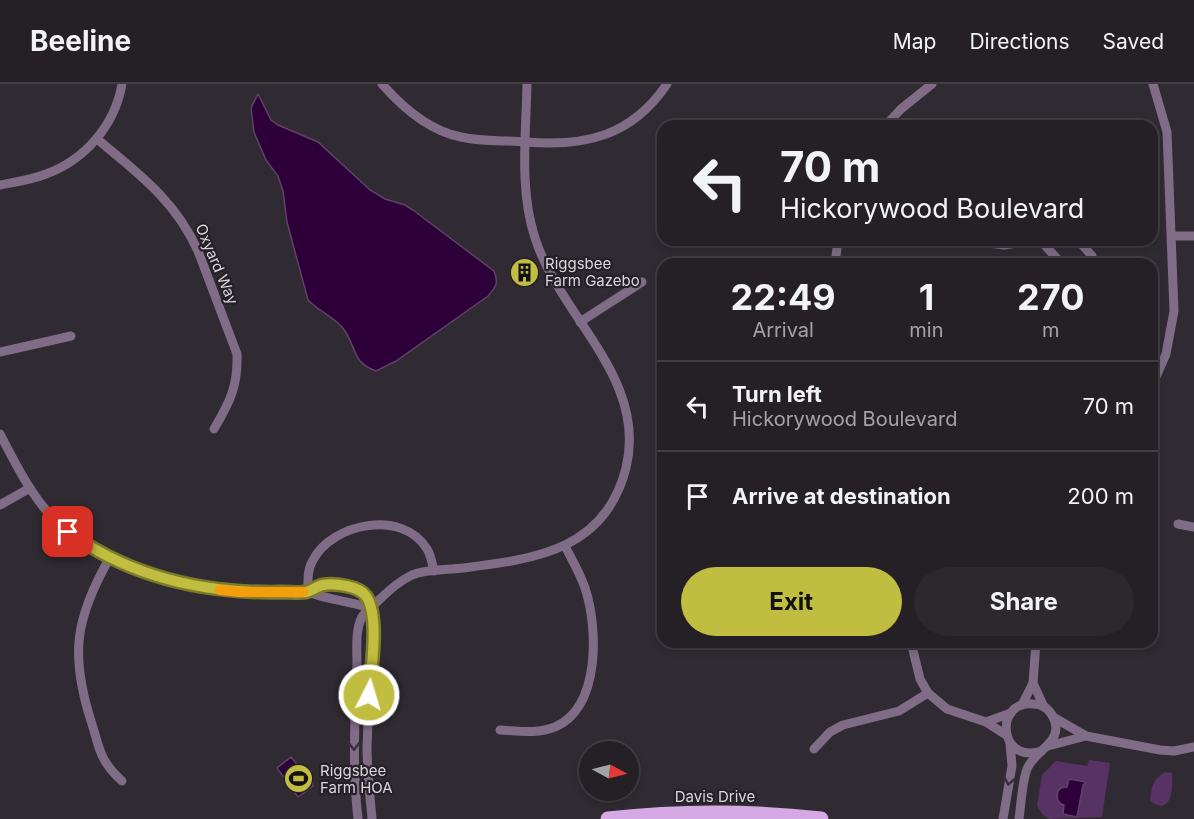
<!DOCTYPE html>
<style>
body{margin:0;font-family:Inter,sans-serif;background:#2c282e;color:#f1f3f6;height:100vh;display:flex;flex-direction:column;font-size:22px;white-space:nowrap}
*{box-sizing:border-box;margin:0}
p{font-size:20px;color:#a3a3a7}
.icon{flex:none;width:33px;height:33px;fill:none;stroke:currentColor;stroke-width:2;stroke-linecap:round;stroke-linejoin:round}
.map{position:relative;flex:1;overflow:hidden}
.side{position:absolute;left:657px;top:174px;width:501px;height:390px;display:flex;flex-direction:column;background:#242026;border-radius:18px;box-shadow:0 3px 9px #0003,0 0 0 2px #413e43}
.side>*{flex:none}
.top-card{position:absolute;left:657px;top:36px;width:501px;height:126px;border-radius:18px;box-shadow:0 3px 9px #0003,0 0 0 2px #413e43;background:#242026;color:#f1f3f6;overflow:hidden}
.needle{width:39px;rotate:97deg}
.tools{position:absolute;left:579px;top:657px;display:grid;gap:12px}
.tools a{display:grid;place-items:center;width:60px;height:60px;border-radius:50%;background:#242026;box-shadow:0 3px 9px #0003,0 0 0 2px #413e43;font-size:30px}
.pin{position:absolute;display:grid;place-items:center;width:51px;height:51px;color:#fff;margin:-26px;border-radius:12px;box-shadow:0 3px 9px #0006}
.me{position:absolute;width:66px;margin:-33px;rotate:5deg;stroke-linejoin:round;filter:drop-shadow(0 0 4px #0008)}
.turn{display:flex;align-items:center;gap:21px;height:126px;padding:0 24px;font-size:27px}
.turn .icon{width:78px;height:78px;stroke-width:2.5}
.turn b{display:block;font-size:42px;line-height:51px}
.eta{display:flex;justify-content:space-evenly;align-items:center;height:102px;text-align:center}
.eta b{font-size:36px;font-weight:700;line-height:42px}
.primary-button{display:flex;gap:12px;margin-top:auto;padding:12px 24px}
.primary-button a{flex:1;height:69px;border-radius:36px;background:#c1bd40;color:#111;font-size:24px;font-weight:700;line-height:69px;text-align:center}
.primary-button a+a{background:#2c282e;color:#f1f3f6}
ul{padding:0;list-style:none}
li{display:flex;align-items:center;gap:18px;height:90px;padding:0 24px;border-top:2px solid #413e43}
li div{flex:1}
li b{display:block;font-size:22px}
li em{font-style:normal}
header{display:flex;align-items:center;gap:36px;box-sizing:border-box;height:84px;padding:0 30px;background:#242026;border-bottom:2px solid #413e43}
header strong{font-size:28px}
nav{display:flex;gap:33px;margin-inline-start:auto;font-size:21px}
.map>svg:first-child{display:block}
.green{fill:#583165}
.water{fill:#2d003a;stroke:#61406a;stroke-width:1.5}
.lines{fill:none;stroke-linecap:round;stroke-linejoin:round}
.street{stroke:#816c88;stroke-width:9}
.primary{stroke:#d5a9e3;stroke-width:15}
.oneway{stroke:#38303b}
.route-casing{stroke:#7d7b2a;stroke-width:15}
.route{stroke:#c1bd40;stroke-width:10}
.slow{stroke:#f59e0b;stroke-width:10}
.labels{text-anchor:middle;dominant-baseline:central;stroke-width:4.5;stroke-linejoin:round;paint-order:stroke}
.poi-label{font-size:15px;fill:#dad7db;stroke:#262128;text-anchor:start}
.street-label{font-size:15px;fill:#dad7db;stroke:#262128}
</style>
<header>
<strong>Beeline</strong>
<nav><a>Map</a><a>Directions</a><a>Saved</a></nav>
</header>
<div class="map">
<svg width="1194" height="735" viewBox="0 0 1194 735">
<rect width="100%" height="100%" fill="#302b32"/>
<!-- green -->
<g class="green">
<polygon points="1089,676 1110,679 1102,733 1049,735 1043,731 1037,722 1042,691 1056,677 1087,682"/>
<path d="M1165 688 1172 689C1173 704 1172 733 1150 717 1151 704 1153 695 1165 688Z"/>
</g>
<!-- water -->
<g class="water">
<path d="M258 10 271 36 278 41 318 58 370 106 385 115 405 121 413 126 494 187C499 199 496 203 488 212L396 277 376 287C353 279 357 266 345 247 337 234 319 228 308 216L287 138 283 107 278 92 266 76 254 48 251 24Z"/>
<polygon points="291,673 302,687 311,687 313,702 298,713 277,684"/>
<path d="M1069 695 1086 698 1083 701 1077 733 1063 730 1064 721C1057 719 1056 714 1058 707L1061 704 1067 703Z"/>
</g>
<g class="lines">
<!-- street -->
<g class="street">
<path d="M382 0C403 24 430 47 461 53 483 58 504 56 526 58 585 63 632 52 667 0"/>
<polyline points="885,42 901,25 932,0"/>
<path d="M97 55C139 90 175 116 198 167L237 270C238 302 230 318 214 345"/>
<path d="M0 101C15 98 31 96 46 90 85 76 115 41 122 0"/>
<polyline points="1172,152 1194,152"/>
<polyline points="964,156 1004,161 1037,156"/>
<polyline points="1040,156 1062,180"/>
<polyline points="1078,156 1092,172 1093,180"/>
<polyline points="835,180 838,156"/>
<polyline points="580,238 642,198"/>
<polyline points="0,268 71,252"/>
<polyline points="1152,302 1166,270 1174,227 1167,48 1153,0"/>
<path d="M0 350C18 385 36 421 66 447 125 497 211 511 286 508 293 508 301 509 308 508 313 507 317 503 321 502 331 499 362 503 368 513 381 538 371 580 369 608 368 626 368 644 367 662 367 687 370 711 372 735"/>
<polyline points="0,421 30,404"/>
<polyline points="1178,440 1194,443"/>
<path d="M109 475C75 535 70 571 91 637 100 665 99 676 122 697"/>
<path d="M308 508C308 497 307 486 313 476 332 439 403 425 427 465 431 471 432 479 434 487"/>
<path d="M308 508C328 516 350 517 370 524"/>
<polyline points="911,558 920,595 928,609 947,625 986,638 1006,651"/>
<polyline points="1033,599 1044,623"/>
<polyline points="1022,621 1033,599 1036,558"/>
<polyline points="1053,633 1086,652 1160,666 1174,667 1194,663"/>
<polyline points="986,638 1011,629"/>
<path d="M500 646C519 647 538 650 555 643 601 623 598 543 585 504 580 489 572 476 565 462"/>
<polyline points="1048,662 1086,652"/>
<polyline points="814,665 830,648 843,641 899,627 928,609"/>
<path d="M358 735C352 683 355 632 357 580 357 566 355 546 362 533 365 527 373 522 378 517 388 507 399 497 412 491 427 485 446 486 463 484 534 475 605 467 626 384 648 294 560 233 535 154 519 105 526 51 527 0"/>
<polyline points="1003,735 1012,682 1010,659"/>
<path d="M1019 735C1021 721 1022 698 1027 685 1035 665 1067 658 1052 631 1048 624 1041 620 1033 620 994 616 998 681 1042 667"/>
</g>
<!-- primary -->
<path class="primary" d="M608 735C679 727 751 727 821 735"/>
</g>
<!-- one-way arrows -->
<defs><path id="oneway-chevron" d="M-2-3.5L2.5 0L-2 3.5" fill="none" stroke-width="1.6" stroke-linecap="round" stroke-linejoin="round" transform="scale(1.5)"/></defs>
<g class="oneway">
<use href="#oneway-chevron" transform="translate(354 662) rotate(90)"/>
<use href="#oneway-chevron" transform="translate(1009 697) rotate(100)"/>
</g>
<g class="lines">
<defs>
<path id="route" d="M68 448C132 494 205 510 283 508 291 508 299 509 306 508 312 507 317 502 323 501 335 499 359 502 366 512 380 532 371 586 369 611"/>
</defs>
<!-- route casing -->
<use href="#route" class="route-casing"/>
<!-- route -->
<use href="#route" class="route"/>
<!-- slow -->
<polyline class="slow" points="220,506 239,508 303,508"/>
</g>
<!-- icons -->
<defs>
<symbol id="building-disc" viewBox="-11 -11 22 22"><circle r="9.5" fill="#c1bd40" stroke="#262128"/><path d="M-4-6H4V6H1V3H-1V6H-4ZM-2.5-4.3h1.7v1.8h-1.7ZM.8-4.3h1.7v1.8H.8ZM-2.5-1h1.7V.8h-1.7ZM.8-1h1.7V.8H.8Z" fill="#111"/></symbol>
<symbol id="stadium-disc" viewBox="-11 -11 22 22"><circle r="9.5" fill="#c1bd40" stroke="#262128"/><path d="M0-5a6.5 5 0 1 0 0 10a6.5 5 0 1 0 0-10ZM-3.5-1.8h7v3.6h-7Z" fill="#111"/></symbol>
</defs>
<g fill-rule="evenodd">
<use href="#building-disc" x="508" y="172" width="33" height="33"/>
<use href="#stadium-disc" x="282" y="678" width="33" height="33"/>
</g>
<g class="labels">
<!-- poi labels -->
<g class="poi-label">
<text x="545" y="179">Riggsbee<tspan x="545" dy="17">Farm Gazebo</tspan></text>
<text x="320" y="686">Riggsbee<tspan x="320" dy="17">Farm HOA</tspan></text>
</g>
<!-- street labels -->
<g class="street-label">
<text transform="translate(217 180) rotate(67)">Oxyard Way</text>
<text x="715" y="712">Davis Drive</text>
</g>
</g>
</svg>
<div class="tools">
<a><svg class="needle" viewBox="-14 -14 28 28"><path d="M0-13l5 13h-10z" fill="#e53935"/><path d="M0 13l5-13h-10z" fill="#a3a3a7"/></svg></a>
</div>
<div class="pin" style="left:68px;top:448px;background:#d93025"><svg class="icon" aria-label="arrive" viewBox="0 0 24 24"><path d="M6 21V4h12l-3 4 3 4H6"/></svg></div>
<svg class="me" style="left:369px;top:611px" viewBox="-20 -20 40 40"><circle r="17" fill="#c1bd40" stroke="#fff" stroke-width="3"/><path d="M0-11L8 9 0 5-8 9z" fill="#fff"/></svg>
<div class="top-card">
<div class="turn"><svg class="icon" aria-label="left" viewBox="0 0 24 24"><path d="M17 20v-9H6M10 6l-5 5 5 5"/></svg><div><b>70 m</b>Hickorywood Boulevard</div></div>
</div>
<section class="side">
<div class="eta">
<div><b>22:49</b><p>Arrival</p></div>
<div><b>1</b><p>min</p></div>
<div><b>270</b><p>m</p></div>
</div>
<ul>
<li><svg class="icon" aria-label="left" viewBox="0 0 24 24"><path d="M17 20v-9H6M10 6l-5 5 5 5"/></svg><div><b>Turn left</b><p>Hickorywood Boulevard</p></div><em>70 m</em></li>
<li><svg class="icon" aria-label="arrive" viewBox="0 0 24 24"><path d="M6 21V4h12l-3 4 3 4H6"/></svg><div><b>Arrive at destination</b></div><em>200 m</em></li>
</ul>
<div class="primary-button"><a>Exit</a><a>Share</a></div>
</section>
</div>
